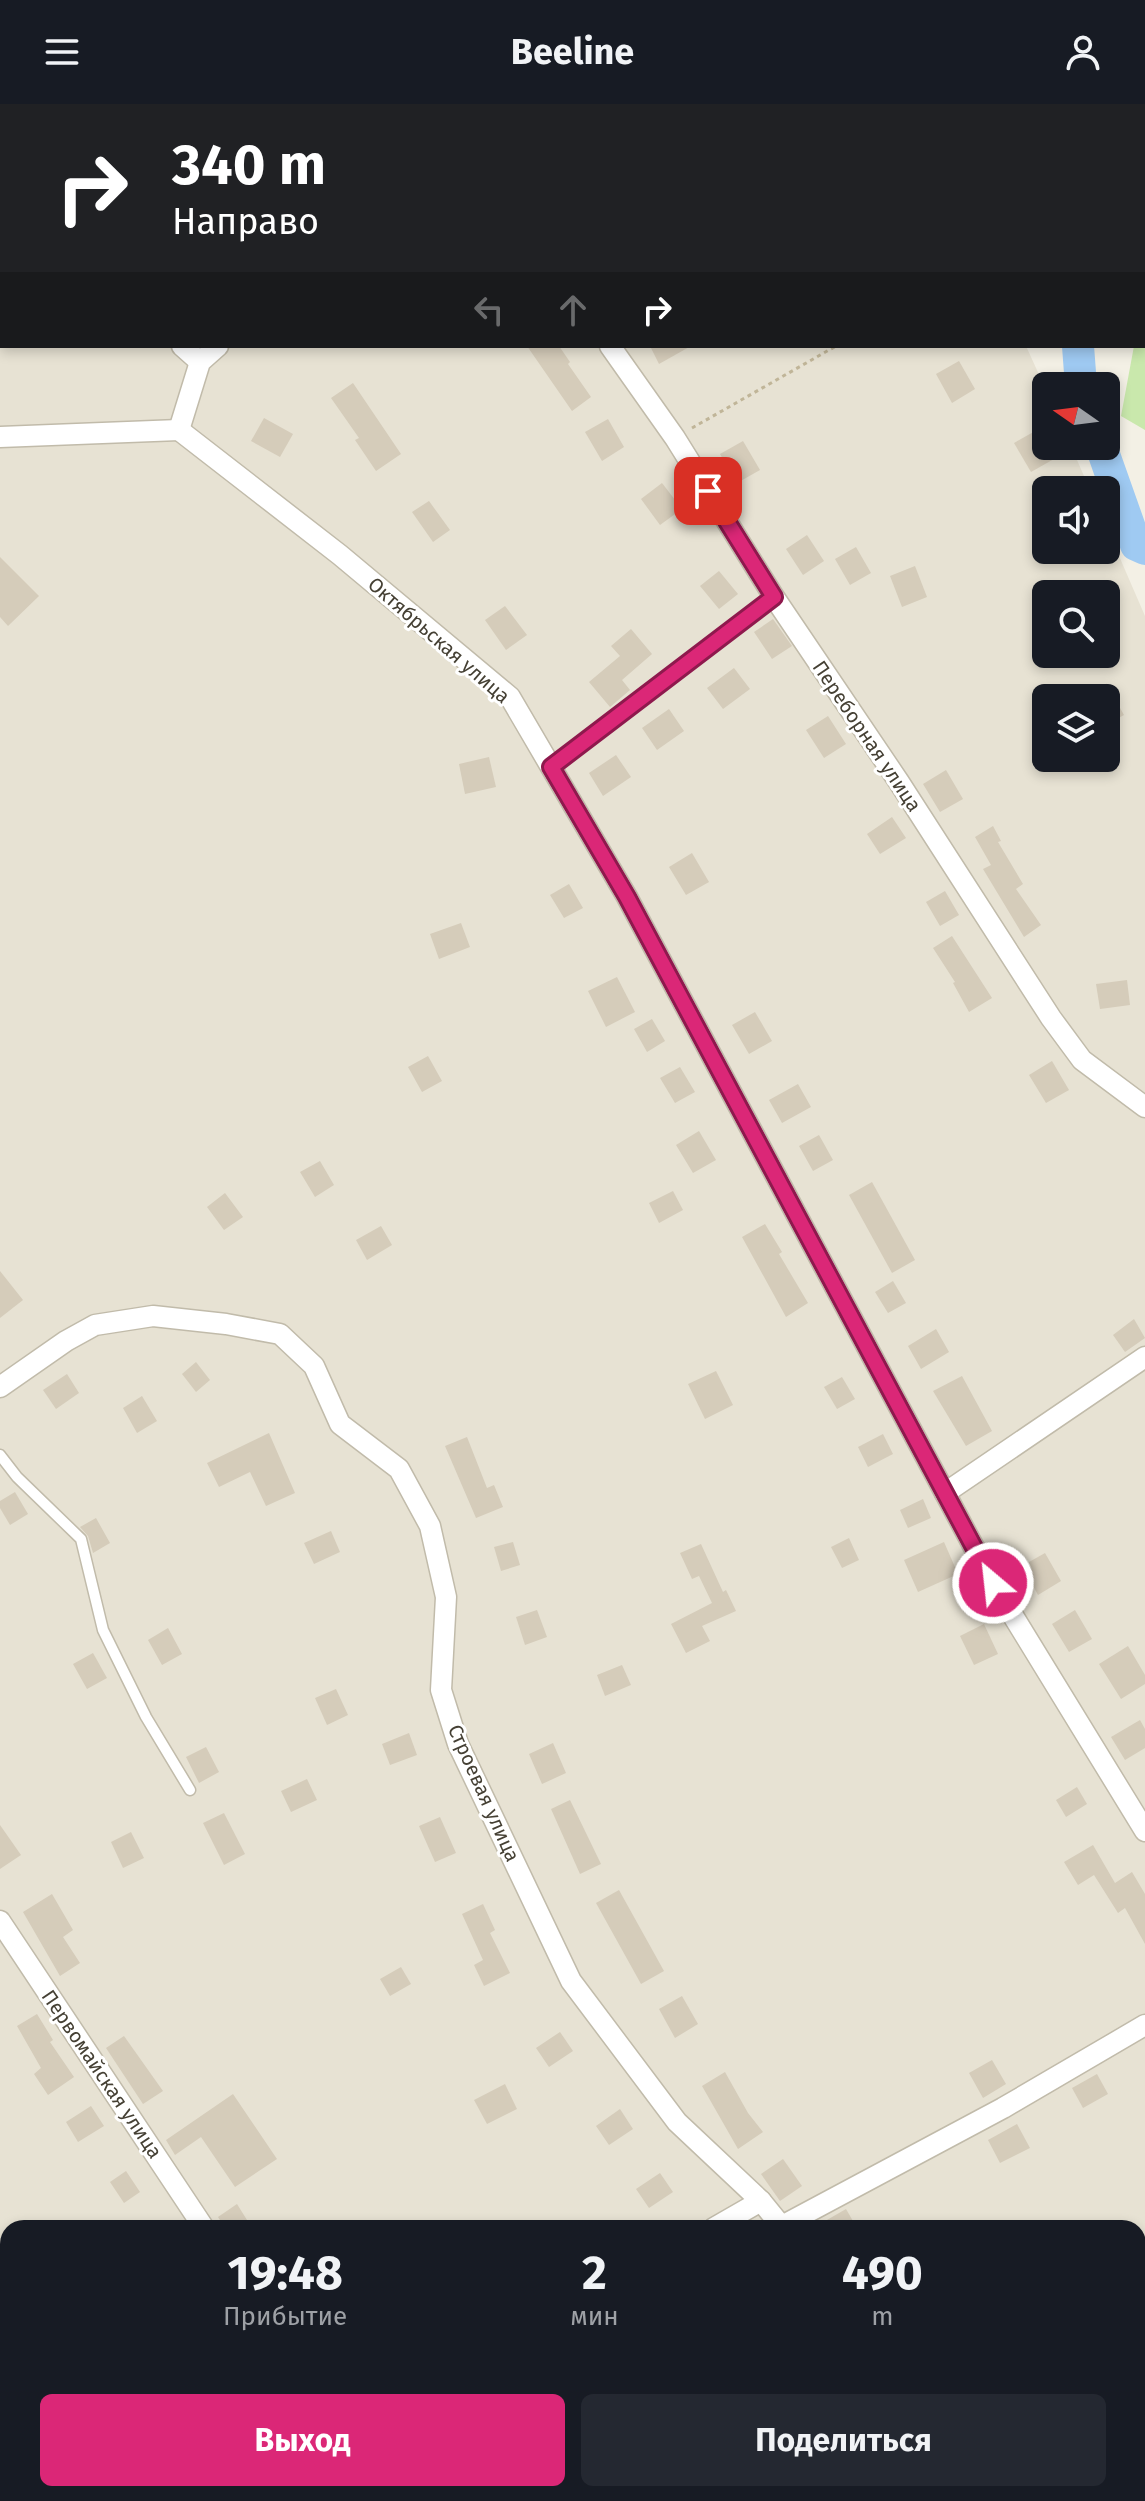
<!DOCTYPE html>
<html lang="ru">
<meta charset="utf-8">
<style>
body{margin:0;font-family:"Fira Sans",sans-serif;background:#242831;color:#f1f3f6;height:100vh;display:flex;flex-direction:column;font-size:30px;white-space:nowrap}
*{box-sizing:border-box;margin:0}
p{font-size:26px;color:#9ea1a6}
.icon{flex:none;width:44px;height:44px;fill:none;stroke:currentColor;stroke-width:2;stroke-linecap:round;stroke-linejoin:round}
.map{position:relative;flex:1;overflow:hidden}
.side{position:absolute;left:0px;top:2116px;width:1146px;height:282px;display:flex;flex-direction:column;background:#171b24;border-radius:24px 24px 0 0;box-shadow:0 4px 12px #0003}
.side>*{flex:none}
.top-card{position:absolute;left:0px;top:0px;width:1146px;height:244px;box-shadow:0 4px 12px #0003;background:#202124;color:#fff;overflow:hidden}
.needle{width:52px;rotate:284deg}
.controls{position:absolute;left:1032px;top:268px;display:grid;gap:16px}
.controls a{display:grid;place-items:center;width:88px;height:88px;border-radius:12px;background:#171b24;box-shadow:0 4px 12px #0003;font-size:40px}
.pin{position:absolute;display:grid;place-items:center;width:68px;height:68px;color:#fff;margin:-34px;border-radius:16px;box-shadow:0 4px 12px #0006}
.me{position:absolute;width:88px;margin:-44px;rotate:332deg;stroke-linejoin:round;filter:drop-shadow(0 0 6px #0008)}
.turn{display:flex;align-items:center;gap:28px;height:168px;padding:0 40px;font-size:36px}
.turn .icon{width:104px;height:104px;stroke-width:2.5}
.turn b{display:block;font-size:56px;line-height:68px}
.lanes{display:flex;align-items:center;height:76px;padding:0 40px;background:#0003;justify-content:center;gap:40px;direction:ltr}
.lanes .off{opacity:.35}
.eta{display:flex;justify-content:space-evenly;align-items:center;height:136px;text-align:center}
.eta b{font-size:48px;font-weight:700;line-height:56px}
.button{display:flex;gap:16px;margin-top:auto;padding:16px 40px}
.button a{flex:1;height:92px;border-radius:12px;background:#db2777;color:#fff;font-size:32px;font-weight:700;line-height:92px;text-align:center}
.button a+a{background:#242831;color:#f1f3f6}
header{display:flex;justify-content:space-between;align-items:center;height:104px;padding:0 40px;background:#171b24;font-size:36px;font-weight:700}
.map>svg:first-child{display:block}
.residential{fill:#e7e2d3;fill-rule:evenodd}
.green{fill:#c9e8ac}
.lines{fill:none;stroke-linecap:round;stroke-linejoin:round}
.river{stroke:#9fcaf2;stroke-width:32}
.building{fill:#d5ccba}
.lane-casing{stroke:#c1bbaa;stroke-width:13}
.street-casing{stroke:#c1bbaa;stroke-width:23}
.path{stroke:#c0b598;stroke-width:3;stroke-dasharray:4 4;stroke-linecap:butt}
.lane{stroke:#fff;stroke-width:10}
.street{stroke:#fff;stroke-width:20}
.route-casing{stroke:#8e194d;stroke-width:20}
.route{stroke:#db2777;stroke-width:14}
.labels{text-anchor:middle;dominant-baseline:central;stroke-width:6;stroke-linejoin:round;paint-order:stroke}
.street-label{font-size:20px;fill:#454034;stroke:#fff}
</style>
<header><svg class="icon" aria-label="menu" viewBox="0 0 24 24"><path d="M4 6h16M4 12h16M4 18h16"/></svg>Beeline<svg class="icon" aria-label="person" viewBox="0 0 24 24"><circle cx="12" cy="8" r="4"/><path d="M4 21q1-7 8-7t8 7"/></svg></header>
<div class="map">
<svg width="1145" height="2397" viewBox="0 0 1145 2397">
<rect width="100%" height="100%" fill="#f3f0e5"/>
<!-- residential -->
<path class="residential" d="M0 0H914L915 2H2V242H1026L1046 286V342H1071L1090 386H1046V446H1106V422L1145 512V2397H0ZM1046 490H1106V550H1046ZM1046 594H1106V654H1046ZM8 2124H1138V2390H8Z"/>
<!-- green -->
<polygon class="green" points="1145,232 1145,326 1121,312 1134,242 1144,242"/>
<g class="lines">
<!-- river -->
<g class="river">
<polyline points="1069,2 1069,0"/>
<polyline points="1078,242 1081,282"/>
<polyline points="1101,342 1136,441 1145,445"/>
</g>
</g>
<!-- building -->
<g class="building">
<polygon points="527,242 559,242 570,258 568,260 591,293 572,307"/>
<polygon points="650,242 691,242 659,260"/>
<polygon points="959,257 975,285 952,299 936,270"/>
<polygon points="353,279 401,350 376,367 355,336 359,334 331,294"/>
<polygon points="264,314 293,330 280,353 251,337"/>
<polygon points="608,315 624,343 602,357 585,328"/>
<polygon points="1037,326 1054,355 1031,368 1014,339"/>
<polygon points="743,337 760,366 737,379 720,350"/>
<polygon points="662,379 682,405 660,421 641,395"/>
<polygon points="429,397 450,426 433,438 412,408"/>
<polygon points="807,431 824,457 803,471 786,445"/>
<polygon points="856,443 871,469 850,481 835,455"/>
<polygon points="0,453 39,492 8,522 0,513"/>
<polygon points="915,462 927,493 902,503 890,472"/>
<polygon points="719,467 738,490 719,505 700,482"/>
<polygon points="505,502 527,531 506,546 485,516"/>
<polygon points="773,515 792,542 772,555 754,528"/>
<polygon points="631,525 652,550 622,576 630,586 610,603 589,578 620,552 611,542"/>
<polygon points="734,564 750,585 723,605 707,584"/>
<polygon points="1106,579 1124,611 1106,621"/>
<polygon points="669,605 684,627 657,646 642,624"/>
<polygon points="828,612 846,640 824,654 806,626"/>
<polygon points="616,651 631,673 603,692 589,669"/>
<polygon points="489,653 496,683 465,690 459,660"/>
<polygon points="946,666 963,695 940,708 923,680"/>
<polygon points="892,713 906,734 880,750 867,730"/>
<polygon points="993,722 1001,737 998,738 1023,780 1016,785 1041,821 1024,833 983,765 991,761 975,733"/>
<polygon points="692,749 709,778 686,791 669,763"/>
<polygon points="569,780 583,804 564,814 550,791"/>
<polygon points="945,787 959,811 940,822 926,798"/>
<polygon points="461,819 470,843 439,855 430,830"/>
<polygon points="952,832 992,894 969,908 953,879 955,878 933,844"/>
<polygon points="617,873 635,908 606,923 588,887"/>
<polygon points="1127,876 1130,901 1100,905 1096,880"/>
<polygon points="755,908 772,937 749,950 732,921"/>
<polygon points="652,915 665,937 647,948 634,925"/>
<polygon points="428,952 442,977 422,988 408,963"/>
<polygon points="1052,957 1069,986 1046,999 1029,971"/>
<polygon points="680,963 695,988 675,999 660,974"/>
<polygon points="798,980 811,1003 782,1019 769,996"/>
<polygon points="699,1027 716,1056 693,1069 676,1041"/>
<polygon points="819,1031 833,1056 813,1067 799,1042"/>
<polygon points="320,1057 334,1081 315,1093 300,1068"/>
<polygon points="872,1078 915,1156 892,1169 849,1091"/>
<polygon points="673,1087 683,1106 659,1119 649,1099"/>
<polygon points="225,1089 243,1113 224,1126 207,1103"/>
<polygon points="765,1120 782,1148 779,1150 808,1199 786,1213 742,1133"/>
<polygon points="381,1122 392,1141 367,1156 356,1136"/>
<polygon points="0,1167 23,1196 0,1214"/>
<polygon points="893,1177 906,1199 888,1209 875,1188"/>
<polygon points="1134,1215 1145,1234 1125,1248 1113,1231"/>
<polygon points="936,1225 949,1248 921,1265 908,1242"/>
<polygon points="196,1258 210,1276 196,1288 182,1270"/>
<polygon points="716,1267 733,1301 705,1315 688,1280"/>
<polygon points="67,1270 79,1289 56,1305 43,1286"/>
<polygon points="962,1272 992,1327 966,1342 933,1287"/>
<polygon points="842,1273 855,1295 837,1305 824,1283"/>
<polygon points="142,1292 157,1317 137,1329 123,1304"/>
<polygon points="269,1329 295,1389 266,1402 250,1368 219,1383 207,1359"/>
<polygon points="883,1330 893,1350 868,1363 858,1343"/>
<polygon points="467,1333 487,1384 494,1381 503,1403 476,1414 445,1342"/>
<polygon points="15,1388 28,1410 10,1421 0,1404 0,1397"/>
<polygon points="923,1395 931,1414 908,1424 900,1406"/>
<polygon points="96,1414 110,1439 93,1449 88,1432 80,1423"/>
<polygon points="331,1427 340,1448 314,1460 304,1439"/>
<polygon points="849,1434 859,1456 842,1464 831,1443"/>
<polygon points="513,1438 520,1461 501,1467 494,1443"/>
<polygon points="944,1438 958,1470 918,1488 904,1456"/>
<polygon points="701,1440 723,1488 726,1486 736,1507 702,1522 710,1537 686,1549 671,1520 712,1499 699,1472 692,1475 680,1449"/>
<polygon points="1045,1449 1061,1477 1038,1491 1022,1462"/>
<polygon points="537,1506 547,1533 525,1541 516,1513"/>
<polygon points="1075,1506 1092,1535 1069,1548 1052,1520"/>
<polygon points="984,1520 998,1550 974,1561 960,1532"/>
<polygon points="168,1524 182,1550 162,1561 148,1536"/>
<polygon points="1128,1542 1145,1571 1145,1580 1121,1595 1099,1560"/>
<polygon points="93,1549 107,1574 87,1585 73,1560"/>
<polygon points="622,1561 631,1581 605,1592 597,1571"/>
<polygon points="336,1585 348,1611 327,1621 315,1594"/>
<polygon points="1140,1616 1145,1625 1145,1644 1125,1656 1111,1633"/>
<polygon points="409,1629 417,1651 390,1661 382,1640"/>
<polygon points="553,1639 566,1669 542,1680 529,1650"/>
<polygon points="206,1643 219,1668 199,1679 186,1653"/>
<polygon points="307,1675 317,1696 291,1708 281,1687"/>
<polygon points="1077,1683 1087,1700 1066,1713 1056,1696"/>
<polygon points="570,1696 601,1760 580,1770 551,1705"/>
<polygon points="224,1709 245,1750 224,1761 203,1719"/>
<polygon points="440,1713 456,1749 435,1758 419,1722"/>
<polygon points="0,1721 21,1751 0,1765"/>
<polygon points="131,1728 144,1754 123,1764 111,1738"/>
<polygon points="1093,1741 1115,1779 1132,1768 1145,1790 1145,1840 1125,1804 1118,1809 1094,1771 1078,1781 1064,1758"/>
<polygon points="619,1786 664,1867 641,1880 596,1799"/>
<polygon points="52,1790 73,1826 63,1833 80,1859 60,1872 23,1808"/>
<polygon points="483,1800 495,1826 490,1829 510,1869 484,1882 474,1861 483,1856 462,1810"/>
<polygon points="401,1863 411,1880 390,1892 380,1875"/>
<polygon points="682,1892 698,1920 675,1934 659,1905"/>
<polygon points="37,1910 53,1936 50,1938 74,1973 48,1991 34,1970 41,1964 17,1922"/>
<polygon points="560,1928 573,1947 549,1963 536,1944"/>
<polygon points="124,1932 163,1987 143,2000 106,1944"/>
<polygon points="992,1956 1006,1980 983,1994 969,1969"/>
<polygon points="725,1968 748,2009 763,2028 738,2045 702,1982"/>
<polygon points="1097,1970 1108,1990 1083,2004 1072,1984"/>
<polygon points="505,1980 517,2005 487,2020 474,1996"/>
<polygon points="233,1990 277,2055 235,2083 201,2033 175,2051 166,2036"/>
<polygon points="91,2002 104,2022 78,2038 66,2018"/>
<polygon points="620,2005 633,2025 609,2041 596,2022"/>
<polygon points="1017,2020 1030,2044 1000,2059 988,2036"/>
<polygon points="783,2055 802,2082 780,2097 761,2070"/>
<polygon points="126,2067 140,2088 124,2099 110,2078"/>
<polygon points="660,2069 673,2088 649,2104 636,2085"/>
<polygon points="237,2100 252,2124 225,2124 218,2113"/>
<polygon points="846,2105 857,2124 813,2124"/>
</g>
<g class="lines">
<defs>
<g id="lane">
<polyline points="551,663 774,493"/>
<polyline points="0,1351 17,1373 81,1435 103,1526 146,1613 190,1686"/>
</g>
<g id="street">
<polyline points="19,0 21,2"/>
<polyline points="445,0 446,2"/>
<polyline points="182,242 200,258"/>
<polyline points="610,242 675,334 774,493 899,678 1051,914 1082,956 1145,1003"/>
<polyline points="179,326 340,451 510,593 627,793 993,1479 1145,1727"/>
<polyline points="179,326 200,258 218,242"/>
<polyline points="0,333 179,326"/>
<polyline points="0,1283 66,1237 95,1221 153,1212 226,1220 280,1230 314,1262 340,1320 399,1365 430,1422 446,1493 441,1586 458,1640 571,1877 677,2018 761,2097 783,2124"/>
<polyline points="945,1389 1145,1253"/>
<polyline points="0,1817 204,2124"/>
<polyline points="782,2122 1003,2004 1145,1921"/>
<polyline points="714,2124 761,2097"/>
<polyline points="381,2390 386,2397"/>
<polyline points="1000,2390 1004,2397"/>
<polyline points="279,2397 287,2390"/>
</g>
</defs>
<!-- lane casing -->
<use href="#lane" class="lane-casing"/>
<!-- street casing -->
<use href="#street" class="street-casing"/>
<!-- path -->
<g class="path">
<polyline points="827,0 828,2"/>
<polyline points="1095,0 1096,2"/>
<polyline points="1144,95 1145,96"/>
<polyline points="692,324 836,242"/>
</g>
<!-- lane -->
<use href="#lane" class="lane"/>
<!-- street -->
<use href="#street" class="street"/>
</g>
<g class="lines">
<defs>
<polyline id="route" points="708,387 774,493 551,663 627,793 993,1479"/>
</defs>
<!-- route casing -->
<use href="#route" class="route-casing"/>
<!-- route -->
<use href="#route" class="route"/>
</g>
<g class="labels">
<!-- street labels -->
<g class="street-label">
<text transform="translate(439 536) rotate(41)">Октябрьская улица</text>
<text transform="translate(867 632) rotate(56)">Переборная улица</text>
<text transform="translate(484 1689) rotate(66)">Строевая улица</text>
<text transform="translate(102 1970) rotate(56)">Первомайская улица</text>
</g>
</g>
</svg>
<div class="controls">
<a><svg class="needle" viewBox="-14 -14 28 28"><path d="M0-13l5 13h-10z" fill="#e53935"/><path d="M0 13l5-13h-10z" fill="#9ea1a6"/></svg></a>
<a><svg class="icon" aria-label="sound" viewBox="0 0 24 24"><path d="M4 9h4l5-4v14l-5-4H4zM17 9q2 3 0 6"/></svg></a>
<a><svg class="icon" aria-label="search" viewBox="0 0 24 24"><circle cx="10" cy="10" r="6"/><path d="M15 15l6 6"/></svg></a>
<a><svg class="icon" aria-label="layers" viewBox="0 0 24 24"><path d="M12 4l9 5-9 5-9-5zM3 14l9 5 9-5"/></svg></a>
</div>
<div class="pin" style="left:708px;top:387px;background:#d93025"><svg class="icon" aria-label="arrive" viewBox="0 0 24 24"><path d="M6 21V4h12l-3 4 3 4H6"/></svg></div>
<svg class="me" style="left:993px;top:1479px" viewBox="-20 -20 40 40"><circle r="17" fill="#db2777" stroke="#fff" stroke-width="3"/><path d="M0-11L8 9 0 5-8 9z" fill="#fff"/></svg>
<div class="top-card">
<div class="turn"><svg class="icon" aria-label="right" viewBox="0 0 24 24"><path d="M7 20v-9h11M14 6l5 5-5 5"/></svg><div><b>340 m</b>Направо</div></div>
<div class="lanes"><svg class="icon off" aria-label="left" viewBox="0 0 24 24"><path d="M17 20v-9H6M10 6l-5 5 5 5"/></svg><svg class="icon off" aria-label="ahead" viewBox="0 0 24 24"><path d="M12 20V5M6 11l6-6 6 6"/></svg><svg class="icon" aria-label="right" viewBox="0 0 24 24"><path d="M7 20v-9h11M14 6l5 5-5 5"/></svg></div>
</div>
<section class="side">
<div class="eta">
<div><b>19:48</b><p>Прибытие</p></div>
<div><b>2</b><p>мин</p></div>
<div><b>490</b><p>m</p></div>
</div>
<div class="button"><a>Выход</a><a>Поделиться</a></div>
</section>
</div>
